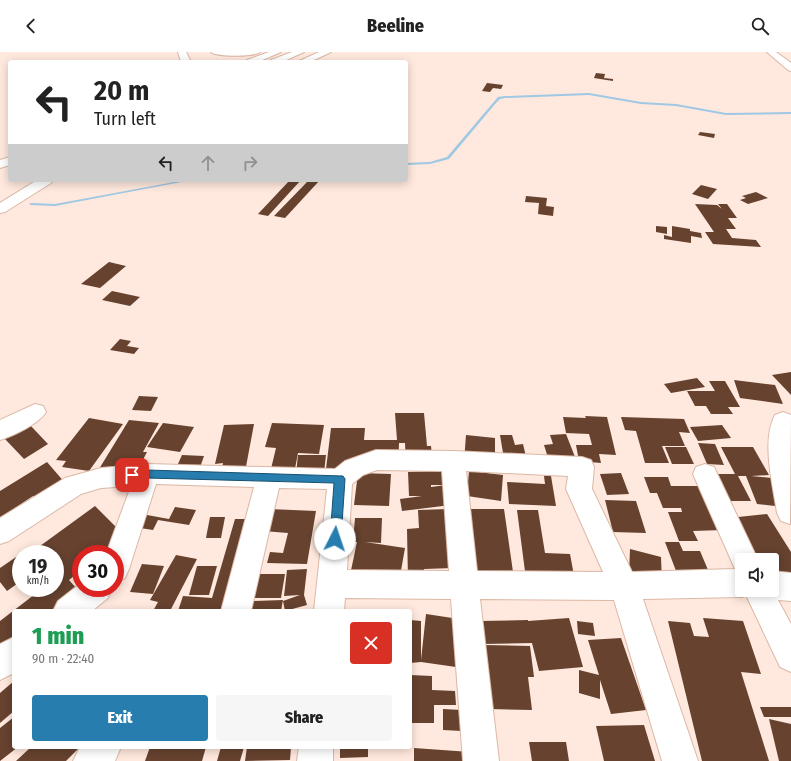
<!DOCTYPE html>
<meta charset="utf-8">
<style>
body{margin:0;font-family:"Fira Sans Condensed",sans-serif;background:#f6f6f6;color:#222;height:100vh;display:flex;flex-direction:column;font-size:15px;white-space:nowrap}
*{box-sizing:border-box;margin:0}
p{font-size:13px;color:#767676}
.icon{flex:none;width:22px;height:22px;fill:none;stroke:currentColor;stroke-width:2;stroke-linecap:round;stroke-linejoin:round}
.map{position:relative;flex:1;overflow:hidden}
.drawer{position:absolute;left:12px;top:557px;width:400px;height:140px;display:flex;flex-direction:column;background:#fff;border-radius:4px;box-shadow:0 2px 10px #0003}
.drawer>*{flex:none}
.top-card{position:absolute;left:8px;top:8px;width:400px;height:122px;border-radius:4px;box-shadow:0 2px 10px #0003;background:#fff;color:#222;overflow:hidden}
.tools{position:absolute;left:735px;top:501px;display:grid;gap:8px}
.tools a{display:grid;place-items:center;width:44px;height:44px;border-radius:4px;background:#fff;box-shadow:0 2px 10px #0003;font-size:20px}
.speed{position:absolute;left:12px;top:493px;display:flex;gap:8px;font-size:20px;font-weight:700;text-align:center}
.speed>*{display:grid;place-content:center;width:52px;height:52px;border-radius:50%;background:#fff;box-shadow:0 2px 10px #0003;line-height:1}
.speed small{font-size:10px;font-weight:400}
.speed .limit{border:6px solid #d22;background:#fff;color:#111}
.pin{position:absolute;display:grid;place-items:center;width:34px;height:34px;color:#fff;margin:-17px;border-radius:8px;box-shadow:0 2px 6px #0006}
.me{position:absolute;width:44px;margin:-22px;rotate:4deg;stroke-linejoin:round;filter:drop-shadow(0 0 3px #0008)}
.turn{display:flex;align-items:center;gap:14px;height:84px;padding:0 20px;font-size:18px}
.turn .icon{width:52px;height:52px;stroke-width:2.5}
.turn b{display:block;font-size:28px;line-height:34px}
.lanes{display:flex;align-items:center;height:38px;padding:0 20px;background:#0003;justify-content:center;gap:20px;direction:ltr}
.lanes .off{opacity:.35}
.round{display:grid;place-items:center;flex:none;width:42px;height:42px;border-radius:4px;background:#f6f6f6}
.headline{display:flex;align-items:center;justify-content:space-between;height:68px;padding:0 20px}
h1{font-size:24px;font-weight:800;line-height:30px;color:#1e9e55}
.button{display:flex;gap:8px;margin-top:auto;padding:8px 20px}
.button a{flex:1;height:46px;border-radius:4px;background:#277dad;color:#fff;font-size:16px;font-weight:800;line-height:46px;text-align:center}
.button a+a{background:#f6f6f6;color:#222}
header{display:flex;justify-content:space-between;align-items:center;height:52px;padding:0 20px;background:#fff;font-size:18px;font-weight:800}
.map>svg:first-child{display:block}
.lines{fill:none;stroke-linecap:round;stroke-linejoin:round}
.stream{fill:#9ec8e3;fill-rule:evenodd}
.building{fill:#66422f}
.minor-casing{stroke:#dbb8a6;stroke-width:2}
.highway-casing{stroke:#dbb8a6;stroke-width:2}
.minor{fill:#fff;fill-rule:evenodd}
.highway{fill:#fff;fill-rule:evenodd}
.route{fill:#277dad;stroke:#195170}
</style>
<header><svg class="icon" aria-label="back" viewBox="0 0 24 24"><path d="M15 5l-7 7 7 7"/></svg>Beeline<svg class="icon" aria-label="search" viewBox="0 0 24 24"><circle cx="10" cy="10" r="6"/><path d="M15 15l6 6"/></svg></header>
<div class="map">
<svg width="791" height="709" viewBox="0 0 791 709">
<rect width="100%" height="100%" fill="#ffe8dd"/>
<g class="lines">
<!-- stream -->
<g class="stream">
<polygon points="589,41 641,50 676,52 726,61 791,60 791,62 726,63 676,54 641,52 589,43 505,46 500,47 496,51 449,107 430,112 406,113 406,111 430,110 447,105 498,45 505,44"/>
<polygon points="185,128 192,128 55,154 31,153 29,152 31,151 55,152"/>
</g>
</g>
<!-- building -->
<g class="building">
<polygon points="596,21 605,22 604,26 613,27 613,29 594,26"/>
<polygon points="487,31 503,33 501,37 493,36 490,40 482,39"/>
<polygon points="700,80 715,82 714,86 698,83"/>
<polygon points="290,128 301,128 268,164 258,162"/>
<polygon points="309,128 320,128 285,166 274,164"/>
<polygon points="701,133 717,137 708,147 692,142"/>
<polygon points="756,140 768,146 748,152 740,148 746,146 742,144"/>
<polygon points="526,144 547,146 546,154 554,155 553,164 538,162 539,151 525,150"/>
<polygon points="695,152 717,153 722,157 718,152 727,152 737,166 728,166 736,177 726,177 732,186 756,188 761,195 713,192 705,180 714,180"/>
<polygon points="656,174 667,175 667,182 656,180"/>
<polygon points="672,174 690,177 690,179 701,181 702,186 691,184 691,191 664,187 664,183 672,185"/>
<polygon points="109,210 126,214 100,236 81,232"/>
<polygon points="112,239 140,245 130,254 102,248"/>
<polygon points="120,287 131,289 127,294 139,296 134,302 110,298"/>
<polygon points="791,320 791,343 772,323"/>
<polygon points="697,326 705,335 671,341 664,332"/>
<polygon points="734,328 775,333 783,352 740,346"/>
<polygon points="709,329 725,329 740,355 728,355 733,362 711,362 706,354 695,354 687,339 715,339"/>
<polygon points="139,344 158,345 151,359 132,358"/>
<polygon points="395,361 424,361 427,394 431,394 433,414 406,415 405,391 399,391 398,417 326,417 331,376 365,376 364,388 397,388"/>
<polygon points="585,364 607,365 616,403 599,402 601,411 579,409 576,393 592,393 589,382 566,381 563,365 586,366"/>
<polygon points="621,365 684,367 690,381 679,380 685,394 662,394 669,411 645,411 636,379 625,378"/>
<polygon points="89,366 123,372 89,419 62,415 66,409 56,408"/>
<polygon points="129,368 159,371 143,400 147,400 136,421 99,417"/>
<polygon points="163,371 194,375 180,400 147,395"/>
<polygon points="272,371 324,373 319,402 298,401 294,422 270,421 276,396 265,395"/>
<polygon points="29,372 48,392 24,407 5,387"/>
<polygon points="254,372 245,420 221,421 223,411 215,412 224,373"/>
<polygon points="722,373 731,386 698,389 690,375"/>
<polygon points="566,382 577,410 550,412 544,393 553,392 550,383"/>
<polygon points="466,383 495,386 495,413 464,410"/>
<polygon points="500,383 512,383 515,393 523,392 528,413 505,413"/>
<polygon points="698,391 715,392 724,413 707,412"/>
<polygon points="665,395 686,395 694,412 672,412"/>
<polygon points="721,395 753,395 769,423 751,424 772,426 784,455 757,452 746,424 738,424 751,449 726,449 713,422 735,422"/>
<polygon points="182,403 204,404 197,424 173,423"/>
<polygon points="298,403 326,403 323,430 295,431"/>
<polygon points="47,410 66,432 38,450 33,444 0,466 0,439"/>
<polygon points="444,419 446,433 431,433 431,435 446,433 451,453 402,459 400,447 422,444 409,444 408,420"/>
<polygon points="469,419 503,423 501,449 467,444"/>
<polygon points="358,421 391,422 389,454 354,453"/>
<polygon points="621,421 629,442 607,443 600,422"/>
<polygon points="544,424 551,424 556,454 509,452 507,430 545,432"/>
<polygon points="644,425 668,425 671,434 702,434 723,478 693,479 698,489 679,489 668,460 682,460 681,456 663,456 657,441 650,441"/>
<polygon points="605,448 636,449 646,481 613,480"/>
<polygon points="95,454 125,484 102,502 81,502 81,518 69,528 84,545 66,559 14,559 14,610 0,603 0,569 43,536 55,536 55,502 29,502"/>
<polygon points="175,455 196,458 189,473 158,468 153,478 140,476 147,463 169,467"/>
<polygon points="269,457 316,459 307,512 267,511 270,500 283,501 288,481 263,479"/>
<polygon points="448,457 453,516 424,517 425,528 408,528 407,477 419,476 418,458"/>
<polygon points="469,457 504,457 513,520 475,519"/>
<polygon points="517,458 538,458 545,501 570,502 575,529 526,527"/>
<polygon points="767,462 791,500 791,531 772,533 772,508 754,508 729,466"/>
<polygon points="210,465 225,465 221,486 206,486"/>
<polygon points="355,466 382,466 381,491 365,490 405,496 399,530 350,523 357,490 353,490"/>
<polygon points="235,467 254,467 230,559 178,559 183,544 212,546"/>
<polygon points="665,490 679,490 683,499 700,499 714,532 681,532"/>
<polygon points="630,497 661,505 662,531 629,523"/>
<polygon points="19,503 21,505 21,529 7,539 0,530 0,516"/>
<polygon points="176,503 197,507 170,559 153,559 158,550 150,548"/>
<polygon points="142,512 164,514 153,542 130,540"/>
<polygon points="197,514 217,514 209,543 189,543"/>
<polygon points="307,517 304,543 307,553 285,559 283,549 300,543 284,544 287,518"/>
<polygon points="258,522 285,522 281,546 253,546"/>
<polygon points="283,548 281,559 251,559 253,549"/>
<polygon points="426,562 459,567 456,615 421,610 410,611 410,568 421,569 421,608"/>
<polygon points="569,566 583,615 539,619 532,591 483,592 480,569 528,568 528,569"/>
<polygon points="703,566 743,569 761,622 741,620 769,709 702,709 668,569 690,571 694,584 709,585"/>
<polygon points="577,569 593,571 595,584 578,582"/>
<polygon points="621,586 646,658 611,662 600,628 600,647 579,641 579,618 599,623 588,588"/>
<polygon points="484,593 530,594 534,625 528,625 532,658 489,657"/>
<polygon points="410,623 432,624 432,638 455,639 456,653 434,653 434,671 410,671"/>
<polygon points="14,629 14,659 0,671 0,641"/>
<polygon points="760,655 791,655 791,665 764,665"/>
<polygon points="443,657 462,658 462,679 443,678"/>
<polygon points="14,665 14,695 18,695 0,709 0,676"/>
<polygon points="769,667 791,672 791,709 779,709"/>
<polygon points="644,673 655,709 604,709 596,674"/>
<polygon points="529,690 566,690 569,709 532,709"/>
<polygon points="31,695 80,695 66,709 16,709"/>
<polygon points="150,695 206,695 202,709 145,709"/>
<polygon points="221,695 244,695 240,709 217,709"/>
<polygon points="247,695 291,695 290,708 245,709"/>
<polygon points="340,695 368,695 368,705 340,706"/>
<polygon points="414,696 470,700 471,709 414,709"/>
</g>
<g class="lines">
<defs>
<g id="minor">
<polygon points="319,0 331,0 310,10 297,10"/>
<polygon points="767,0 776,0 791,11 791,19 788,18"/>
<polygon points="37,128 53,128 51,131 5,160 0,161 0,151"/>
<path d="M35 352 43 354 46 360C40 371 13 384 0 388V368Z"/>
<path d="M783 360 791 363 790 472 781 469 777 461C773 433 761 389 775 363Z"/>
<path d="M376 398 453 399 582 405 591 408 594 415 592 437 632 520 735 517 693 422 696 415 705 412 714 415 758 508H742V538H772V519L791 521V549L778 548 791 572V620L780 615 746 543 742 545 643 547 698 709H662L614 548 480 547 499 709H463L451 547 345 546 344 559H314L327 437 279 436 251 559H221L254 435 156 432 129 517 125 526 115 530V502H106L131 434 101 436 81 442 9 489 0 492V466L65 426 101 416 147 412 335 417 345 409ZM377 418 442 419 449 519 347 518 352 432 363 423ZM466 419 568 424 566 437 603 520 477 519Z"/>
<polygon points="81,531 81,536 112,536 108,546 92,559 53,559 58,549"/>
<polygon points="14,585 14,621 0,628 0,592"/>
<polygon points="80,695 121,695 115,709 73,709"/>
<polygon points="299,695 333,695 333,709 297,709"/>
</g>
<g id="highway">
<polygon points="178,0 186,0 191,10 181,10"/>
<path d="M211 0H260C255 5 216 5 211 0Z"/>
<polygon points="269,0 281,0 258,10 245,10 247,8"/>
<polygon points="292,0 304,0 282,10 269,10 271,8"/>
<polygon points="10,105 10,113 0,116 0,108"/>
</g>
</defs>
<!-- minor casing -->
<use href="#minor" class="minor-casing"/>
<!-- highway casing -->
<use href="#highway" class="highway-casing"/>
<!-- minor -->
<use href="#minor" class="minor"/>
<!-- highway -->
<use href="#highway" class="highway"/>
</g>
<!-- route -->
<polygon class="route" points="147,418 343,424 345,427 341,487 339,491 335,492 331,491 330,487 334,431 147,426 132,428 128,426 127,423 128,420"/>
</svg>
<div class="tools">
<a><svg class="icon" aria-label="sound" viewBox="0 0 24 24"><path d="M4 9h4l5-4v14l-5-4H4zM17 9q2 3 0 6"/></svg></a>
</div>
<div class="speed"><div>19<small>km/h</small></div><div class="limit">30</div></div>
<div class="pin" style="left:132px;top:423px;background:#d93025"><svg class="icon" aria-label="arrive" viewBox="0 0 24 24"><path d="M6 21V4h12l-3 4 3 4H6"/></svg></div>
<svg class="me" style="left:335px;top:487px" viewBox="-20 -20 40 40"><circle r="19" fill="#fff"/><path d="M0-13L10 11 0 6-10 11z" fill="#277dad"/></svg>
<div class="top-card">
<div class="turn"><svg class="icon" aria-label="left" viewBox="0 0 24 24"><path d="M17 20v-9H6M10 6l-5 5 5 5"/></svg><div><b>20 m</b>Turn left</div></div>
<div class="lanes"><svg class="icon" aria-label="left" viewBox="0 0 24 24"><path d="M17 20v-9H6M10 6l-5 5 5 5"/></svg><svg class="icon off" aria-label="ahead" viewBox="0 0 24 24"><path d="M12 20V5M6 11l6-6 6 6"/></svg><svg class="icon off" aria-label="right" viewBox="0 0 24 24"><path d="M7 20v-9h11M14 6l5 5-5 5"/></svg></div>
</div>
<section class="drawer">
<div class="headline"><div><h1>1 min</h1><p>90 m · 22:40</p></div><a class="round" style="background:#d93025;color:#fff"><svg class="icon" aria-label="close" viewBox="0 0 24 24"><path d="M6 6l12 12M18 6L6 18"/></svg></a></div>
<div class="button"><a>Exit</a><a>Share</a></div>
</section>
</div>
